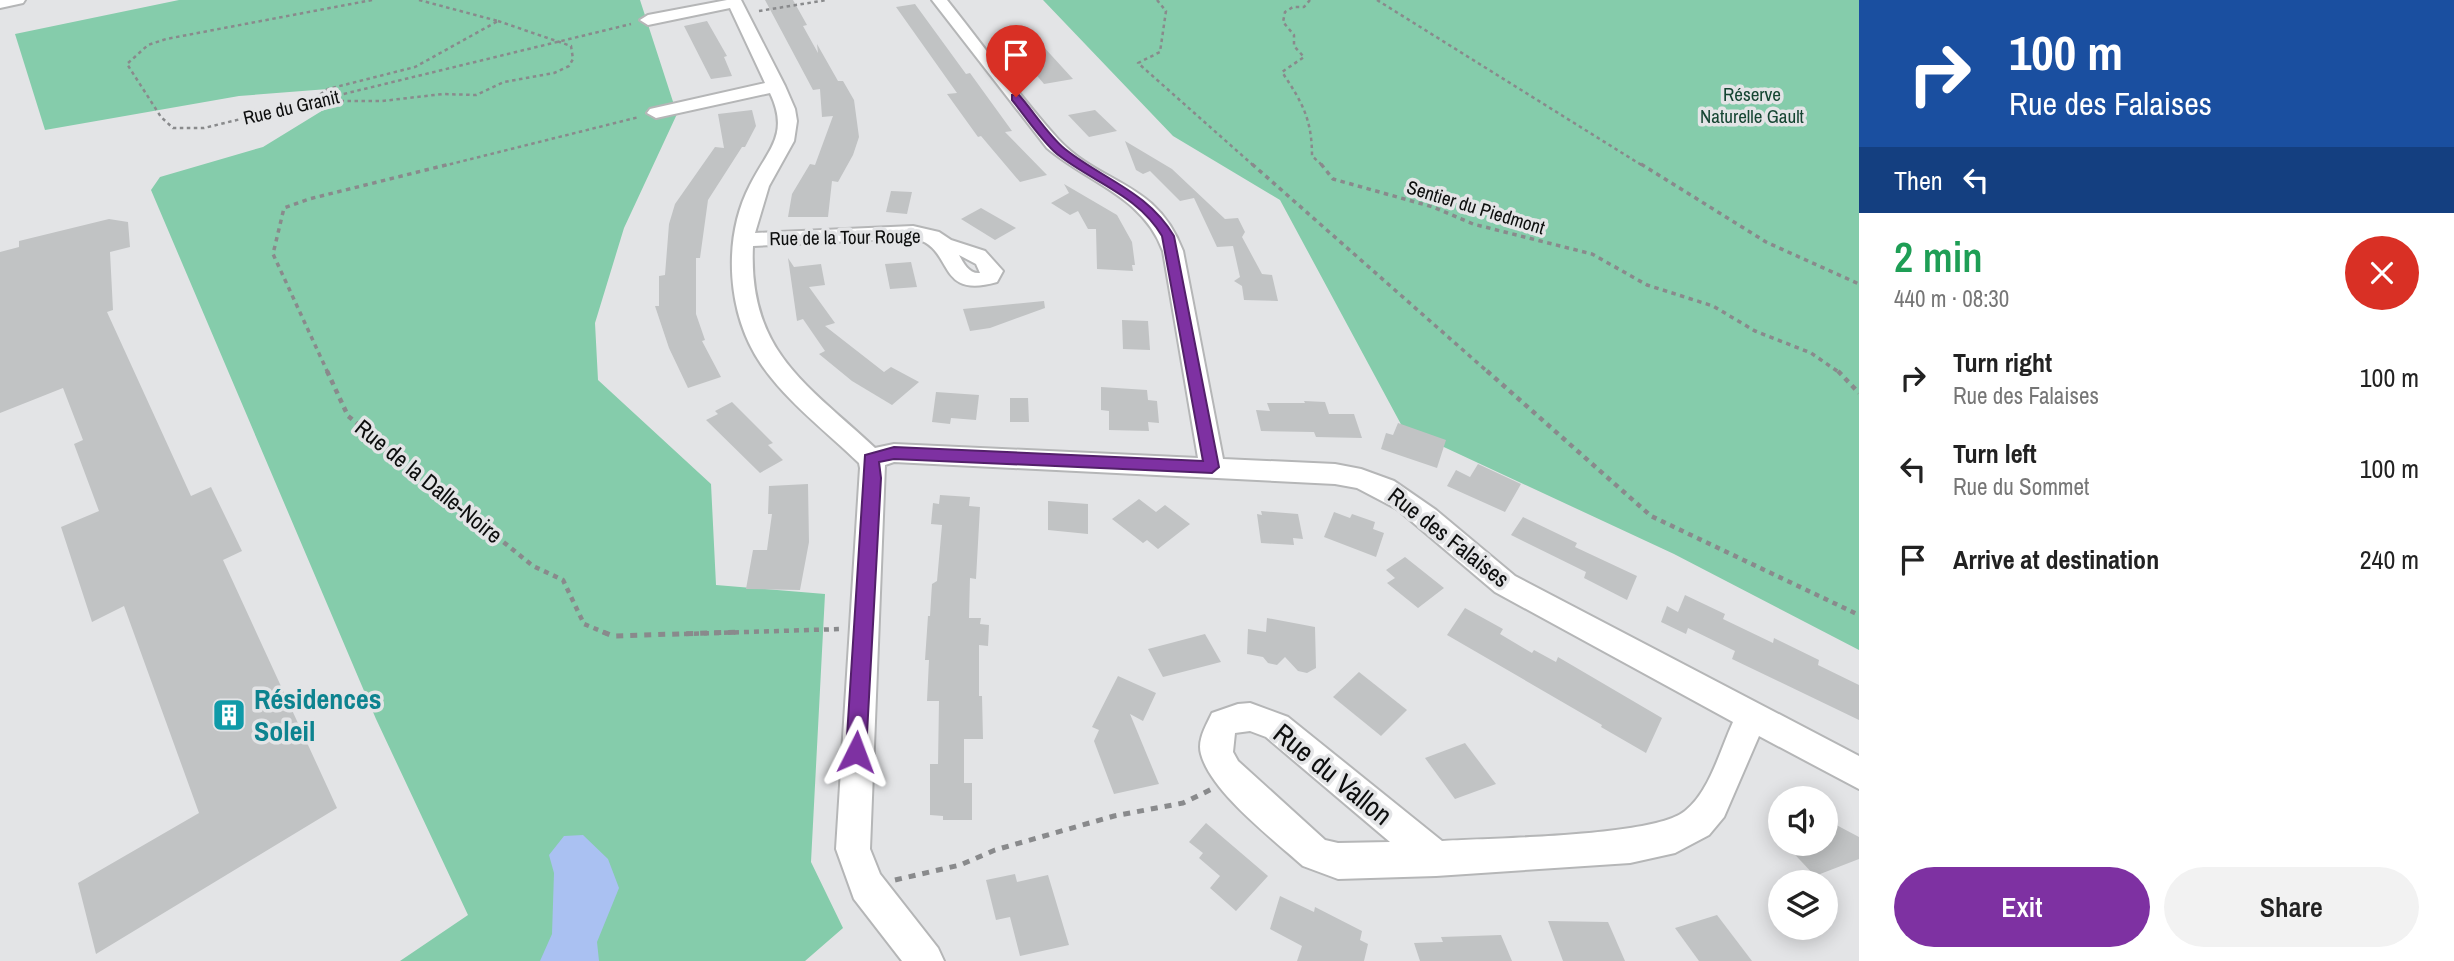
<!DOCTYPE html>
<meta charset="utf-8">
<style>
body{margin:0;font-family:"Archivo Narrow",sans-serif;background:#f2f2f2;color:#222;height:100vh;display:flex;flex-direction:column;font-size:26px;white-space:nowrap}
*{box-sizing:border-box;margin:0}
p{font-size:23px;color:#767676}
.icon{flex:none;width:38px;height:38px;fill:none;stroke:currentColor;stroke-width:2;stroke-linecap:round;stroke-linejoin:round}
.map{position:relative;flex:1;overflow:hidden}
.panel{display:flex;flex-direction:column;background:#fff;width:595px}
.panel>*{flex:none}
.guide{background:#1a4fa0;color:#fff;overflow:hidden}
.fabs{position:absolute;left:1768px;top:786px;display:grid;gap:14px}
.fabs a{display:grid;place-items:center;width:70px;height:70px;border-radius:50%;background:#fff;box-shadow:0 4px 18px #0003;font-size:35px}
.pin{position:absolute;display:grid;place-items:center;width:60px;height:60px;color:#fff;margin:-72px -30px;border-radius:50% 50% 50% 0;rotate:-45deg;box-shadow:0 0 7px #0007}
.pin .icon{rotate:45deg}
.me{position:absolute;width:77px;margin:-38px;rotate:3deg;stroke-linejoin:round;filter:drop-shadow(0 0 5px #0008)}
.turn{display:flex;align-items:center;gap:24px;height:147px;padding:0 35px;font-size:32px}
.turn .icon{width:91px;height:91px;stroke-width:2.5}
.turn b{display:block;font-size:49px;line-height:60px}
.then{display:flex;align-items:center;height:66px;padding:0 35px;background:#0003;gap:14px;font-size:26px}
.round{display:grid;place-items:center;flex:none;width:74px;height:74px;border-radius:37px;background:#f2f2f2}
.headline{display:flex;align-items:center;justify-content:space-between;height:119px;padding:0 35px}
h1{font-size:42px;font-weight:600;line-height:52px;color:#1e9e55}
.cta{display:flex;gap:14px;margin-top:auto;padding:14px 35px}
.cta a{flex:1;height:80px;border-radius:42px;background:#7e31a2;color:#fff;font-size:28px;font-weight:600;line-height:80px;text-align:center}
.cta a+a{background:#f2f2f2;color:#222}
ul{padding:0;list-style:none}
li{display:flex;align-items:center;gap:21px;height:91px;padding:0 35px}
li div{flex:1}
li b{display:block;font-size:26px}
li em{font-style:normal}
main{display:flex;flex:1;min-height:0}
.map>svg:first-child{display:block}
.green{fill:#85ccab}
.water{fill:#aac1f2}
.building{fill:#c1c3c4}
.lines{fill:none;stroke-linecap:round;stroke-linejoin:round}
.minor-casing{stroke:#b5b6b7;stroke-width:4}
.path-far3{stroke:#898a8c;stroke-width:2.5;stroke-dasharray:3.5 3.5;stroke-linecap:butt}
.path-far2{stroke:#898a8c;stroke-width:3.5;stroke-dasharray:4.5 4.5;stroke-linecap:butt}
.path-far1{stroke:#898a8c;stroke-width:4.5;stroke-dasharray:5 5;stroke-linecap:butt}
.path{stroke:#898a8c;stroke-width:5;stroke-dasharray:7 7;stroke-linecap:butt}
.minor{fill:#fff;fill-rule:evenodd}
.route{fill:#7e31a2;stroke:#522069;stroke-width:2}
.labels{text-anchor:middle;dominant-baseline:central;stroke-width:7;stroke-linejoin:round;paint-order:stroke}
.far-park-label{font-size:19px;fill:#154532;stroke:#e3e4e6}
.far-street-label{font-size:19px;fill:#0d0e0e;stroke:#e3e4e6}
.street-label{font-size:23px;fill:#0d0e0e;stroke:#e3e4e6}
.near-culture-label{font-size:28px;font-weight:bold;fill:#0d838f;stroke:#e3e4e6;text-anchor:start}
.near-street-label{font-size:28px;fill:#0d0e0e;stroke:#e3e4e6}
</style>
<main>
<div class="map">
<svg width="1859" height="961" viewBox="0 0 1859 961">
<rect width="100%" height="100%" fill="#e3e4e6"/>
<!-- green -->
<g class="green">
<polygon points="179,0 640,0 677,114 624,228 595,323 598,380 711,484 716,585 825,594 811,862 843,928 805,961 400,961 468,915 376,719 151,190 160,177 263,147 338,101 328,89 239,96 45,130 15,34"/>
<polygon points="1043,0 1859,0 1859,650 1674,554 1403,428 1280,200 1173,136"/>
</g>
<!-- water -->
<polygon class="water" points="583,835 608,859 619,888 597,942 599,961 540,961 552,934 554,873 549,855 564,836"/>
<!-- building -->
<g class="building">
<polygon points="765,0 793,0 807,25 803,26 818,53 817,44 838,81 843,81 854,100 859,137 853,155 838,182 832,181 828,217 788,217 792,194 810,164 815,165 833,116 822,117 820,89 813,90"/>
<polygon points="915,4 966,74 970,73 1012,131 1005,132 1047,175 1020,182 981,136 978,137 947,94 957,93 896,7"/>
<polygon points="707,21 727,56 724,57 732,76 711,79 684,26"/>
<polygon points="1025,26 1041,44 1073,79 1044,84 1028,65 1035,64 1004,29"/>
<polygon points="752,110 756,126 745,147 742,147 708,200 700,258 696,258 696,314 705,340 702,341 721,377 688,388 669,348 655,306 659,306 659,276 665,275 669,224 675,204 715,147 724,148 718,114"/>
<polygon points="1095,110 1117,131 1089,137 1068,115"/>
<polygon points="1125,141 1172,169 1225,219 1238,218 1245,232 1242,237 1262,274 1272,275 1278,301 1244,300 1242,286 1234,281 1240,277 1233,246 1217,247 1194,198 1180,201 1150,171 1143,174 1136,170"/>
<polygon points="1064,184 1117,215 1132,242 1135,265 1132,265 1133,271 1097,269 1096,229 1088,229 1078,211 1070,215 1051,203 1069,193"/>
<polygon points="891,191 912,192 907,214 886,212"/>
<polygon points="981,208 1016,228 995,240 961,219"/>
<polygon points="109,219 128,222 130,247 110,252 113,310 107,312 191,496 211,487 242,551 223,560 337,808 96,954 78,883 199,813 124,606 92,622 61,527 99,511 74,444 83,440 63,388 0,413 0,252 19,247 19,241"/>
<polygon points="788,258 794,267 821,264 825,285 809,287 835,323 825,326 884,372 891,367 919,382 892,405 852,381 819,354 825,351 803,319 797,321"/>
<polygon points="911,262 917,287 890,289 885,264"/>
<polygon points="1044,301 1045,308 990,328 970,331 963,309"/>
<polygon points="1122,320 1148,321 1150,350 1123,349"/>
<polygon points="1101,387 1147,390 1148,400 1157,401 1159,423 1148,422 1149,431 1109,430 1109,411 1101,410"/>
<polygon points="936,392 979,395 976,420 951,418 950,424 932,422"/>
<polygon points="1010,398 1028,398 1029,422 1010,422"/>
<polygon points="1304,401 1325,402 1329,414 1354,414 1362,438 1316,437 1314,432 1261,431 1256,410 1270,411 1267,403 1305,403"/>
<polygon points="732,402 773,443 768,445 783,460 760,473 706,420 718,414 715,411"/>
<polygon points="1398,423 1446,440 1437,468 1381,449 1386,433 1393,435"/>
<polygon points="1478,464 1521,484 1505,512 1447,486 1456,470 1470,477"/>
<polygon points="808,484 809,542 800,590 746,589 753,550 767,550 772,514 768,514 769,486"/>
<polygon points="940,495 970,497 969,506 980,507 976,579 970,578 969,618 981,618 980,624 989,625 988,646 979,645 979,696 982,696 983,739 964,739 964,783 972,783 972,820 943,820 943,816 930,815 930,764 938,764 939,701 927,701 929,660 925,660 928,616 930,616 932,584 937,581 942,525 931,524 933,503 939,504"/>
<polygon points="1139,499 1156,512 1165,505 1190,524 1158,549 1147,540 1143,543 1112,519"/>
<polygon points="1048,501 1088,504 1088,534 1048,530"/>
<polygon points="1261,511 1298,514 1303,539 1293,538 1294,545 1261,543 1257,514 1262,515"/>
<polygon points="1334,512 1350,518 1352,514 1375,522 1373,529 1384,533 1376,557 1324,537"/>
<polygon points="1523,517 1577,543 1575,547 1637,576 1627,600 1584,578 1586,572 1511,535"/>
<polygon points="1405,557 1444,588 1418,608 1387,583 1395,578 1386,570"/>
<polygon points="1685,595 1725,614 1723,619 1773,643 1774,638 1819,660 1818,665 1859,685 1859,720 1732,659 1735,651 1688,628 1686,634 1661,622 1667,606 1678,612"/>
<polygon points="1465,608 1503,629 1500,634 1532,653 1534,650 1556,662 1558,657 1662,718 1646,753 1601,727 1602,725 1447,635"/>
<polygon points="1267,618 1315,627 1316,668 1307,673 1298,671 1285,657 1277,665 1268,663 1263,657 1247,654 1248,629 1266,632"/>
<polygon points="1205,634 1221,662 1163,677 1148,649"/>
<polygon points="1359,672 1407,710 1381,736 1333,697"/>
<polygon points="1118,676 1156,693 1143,721 1130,714 1159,784 1114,794 1094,741 1099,730 1092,727"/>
<polygon points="1465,743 1496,784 1455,799 1425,758"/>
<polygon points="1825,819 1859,837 1859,859 1815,876 1785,844 1825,844"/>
<polygon points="1206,823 1268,876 1236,911 1210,888 1220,876 1199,858 1203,853 1189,842"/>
<polygon points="1015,874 1017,882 1048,875 1069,945 1020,956 1010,917 996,920 986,880"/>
<polygon points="1280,896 1314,912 1315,907 1362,931 1360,940 1368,944 1364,961 1297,961 1302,946 1270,929"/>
<polygon points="1717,915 1752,961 1699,961 1675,928"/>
<polygon points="1548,921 1608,922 1625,961 1563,961"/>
<polygon points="1501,935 1512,961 1420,961 1414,943 1443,942 1441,937"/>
</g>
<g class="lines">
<defs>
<g id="minor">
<polygon points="0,0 25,0 23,3 0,8"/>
<path d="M727 0H741L785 86 795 109 797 121 794 141 769 186 755 233 913 226 939 232 951 240 985 251 1003 271 997 282C934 300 956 247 913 238L753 246C748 352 807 384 875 448L894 444 1198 458 1163 251C1143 196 1088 183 1047 148L932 0H947C984 46 1018 95 1058 139 1102 186 1156 180 1183 251L1223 459 1335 464 1361 469 1394 481 1436 510 1515 576 1859 756V789L1759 736 1724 817 1709 835 1675 853 1630 863 1436 876 1338 879 1303 866C1273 839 1211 792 1201 754 1197 740 1206 726 1212 713L1238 704 1250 703 1288 717 1442 841C1489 838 1654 837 1685 811 1710 791 1720 750 1733 722L1495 592 1397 509 1357 488 1335 484 894 462 885 465 870 849 880 874 938 948 944 961H902L854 899 836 849 860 468 859 463C826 431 787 402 761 364 727 314 722 239 750 185 768 149 790 135 770 93L656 118 647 113 650 109 765 83 730 8 648 25 640 20 648 15ZM959 255 976 264 980 273C969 274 964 264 959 255ZM1250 731 1266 737 1390 842 1338 843 1325 840 1238 761 1233 752 1235 733Z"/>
</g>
</defs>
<!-- minor casing -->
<use href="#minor" class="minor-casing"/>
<!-- path-far3 -->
<g class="path-far3">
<polyline points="372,0 166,39 148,45 127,64 161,117 173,128 204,128 631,24"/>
<polyline points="419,0 498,21"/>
<polyline points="1157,0 1166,11 1160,52 1138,63 1254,166"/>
<path d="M1310 0 1304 7H1293L1285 12 1283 22 1294 35V46L1304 57 1282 72C1302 102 1312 119 1312 156L1323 166"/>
<polyline points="1377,0 1643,166"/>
<polyline points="759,11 827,0"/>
<polygon points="498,21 571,46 573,59 569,66 554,73 504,82 476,95 443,94 382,101 317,101 318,96 328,89 415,67"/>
<polyline points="443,166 639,117"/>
</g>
<!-- path-far2 -->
<g class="path-far2">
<polyline points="1252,164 1489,373"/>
<polyline points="1321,164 1333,179 1433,207 1473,224 1592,254 1647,285 1713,306 1755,331 1811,353 1840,373"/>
<polyline points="1641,164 1766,242 1859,284"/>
<polyline points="328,373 273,254 284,208 309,199 450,164"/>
</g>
<!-- path-far1 -->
<g class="path-far1">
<polyline points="327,371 348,416 533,566 563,580 584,624 608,634"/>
<polyline points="1487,371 1651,516 1859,615"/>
<polyline points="1838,371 1859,393"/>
<polyline points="684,634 841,629"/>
</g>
<!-- path -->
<g class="path">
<polyline points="603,632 613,636 741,632"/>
<polyline points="895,880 960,865 995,850 1114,816 1183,803 1212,789"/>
</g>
<!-- minor -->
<use href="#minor" class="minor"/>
</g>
<!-- route -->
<path class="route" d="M1012 95H1019C1034 112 1048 135 1065 149 1104 180 1147 191 1174 236L1219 467 1212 473 894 459 879 462 881 478 866 752 863 759 856 762 849 759 846 752 865 455 894 447 1203 461 1162 236C1138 195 1092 182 1057 154 1040 139 1026 117 1012 100Z"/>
<!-- icons -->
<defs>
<symbol id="building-square" viewBox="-11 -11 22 22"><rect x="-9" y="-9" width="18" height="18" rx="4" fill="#0f9aa8" stroke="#e3e4e6"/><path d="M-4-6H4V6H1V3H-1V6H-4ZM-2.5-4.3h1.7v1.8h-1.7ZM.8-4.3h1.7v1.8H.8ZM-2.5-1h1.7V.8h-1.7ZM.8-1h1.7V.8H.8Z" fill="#fff"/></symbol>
</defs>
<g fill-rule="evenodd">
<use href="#building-square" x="210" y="696" width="38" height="38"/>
</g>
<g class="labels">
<!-- far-park labels -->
<g class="far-park-label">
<text x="1752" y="94">Réserve<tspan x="1752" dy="22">Naturelle Gault</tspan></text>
</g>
<!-- far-street labels -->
<g class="far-street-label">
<text transform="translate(291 107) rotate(-13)">Rue du Granit</text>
<text transform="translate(1476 207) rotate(17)">Sentier du Piedmont</text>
<text transform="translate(845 237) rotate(-1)">Rue de la Tour Rouge</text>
</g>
<!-- street labels -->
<g class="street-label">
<text transform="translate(429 481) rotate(39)">Rue de la Dalle-Noire</text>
<text transform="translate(1449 537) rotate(38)">Rue des Falaises</text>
</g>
<!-- near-culture labels -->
<g class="near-culture-label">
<text x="254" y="699">Résidences<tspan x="254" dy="32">Soleil</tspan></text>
</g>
<!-- near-street labels -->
<g class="near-street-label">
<text transform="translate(1333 774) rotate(39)">Rue du Vallon</text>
</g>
</g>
</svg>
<div class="fabs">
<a><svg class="icon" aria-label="sound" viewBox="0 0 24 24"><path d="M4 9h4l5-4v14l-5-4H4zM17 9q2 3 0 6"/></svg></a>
<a><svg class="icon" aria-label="layers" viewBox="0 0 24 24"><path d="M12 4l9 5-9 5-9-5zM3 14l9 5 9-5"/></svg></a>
</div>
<div class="pin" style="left:1016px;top:97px;background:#d93025"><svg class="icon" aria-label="arrive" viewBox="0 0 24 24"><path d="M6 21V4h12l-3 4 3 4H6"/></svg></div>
<svg class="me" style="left:856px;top:752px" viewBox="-20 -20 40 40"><path d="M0-17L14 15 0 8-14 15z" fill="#7e31a2" stroke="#fff" stroke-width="4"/></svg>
</div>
<section class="panel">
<div class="guide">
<div class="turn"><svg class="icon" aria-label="right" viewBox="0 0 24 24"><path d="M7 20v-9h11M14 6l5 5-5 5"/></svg><div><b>100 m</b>Rue des Falaises</div></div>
<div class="then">Then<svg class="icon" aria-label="left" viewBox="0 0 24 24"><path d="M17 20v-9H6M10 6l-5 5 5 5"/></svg></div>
</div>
<div class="headline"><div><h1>2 min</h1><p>440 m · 08:30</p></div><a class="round" style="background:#d93025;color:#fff"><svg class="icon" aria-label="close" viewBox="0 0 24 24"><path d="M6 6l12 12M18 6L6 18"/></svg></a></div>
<ul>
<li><svg class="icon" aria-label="right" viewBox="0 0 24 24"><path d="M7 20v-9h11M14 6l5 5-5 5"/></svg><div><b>Turn right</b><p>Rue des Falaises</p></div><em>100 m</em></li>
<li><svg class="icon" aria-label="left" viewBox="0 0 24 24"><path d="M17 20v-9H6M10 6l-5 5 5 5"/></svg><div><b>Turn left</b><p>Rue du Sommet</p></div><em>100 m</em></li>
<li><svg class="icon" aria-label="arrive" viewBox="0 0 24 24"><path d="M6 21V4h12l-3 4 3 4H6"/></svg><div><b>Arrive at destination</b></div><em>240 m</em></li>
</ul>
<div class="cta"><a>Exit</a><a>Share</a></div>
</section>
</main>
